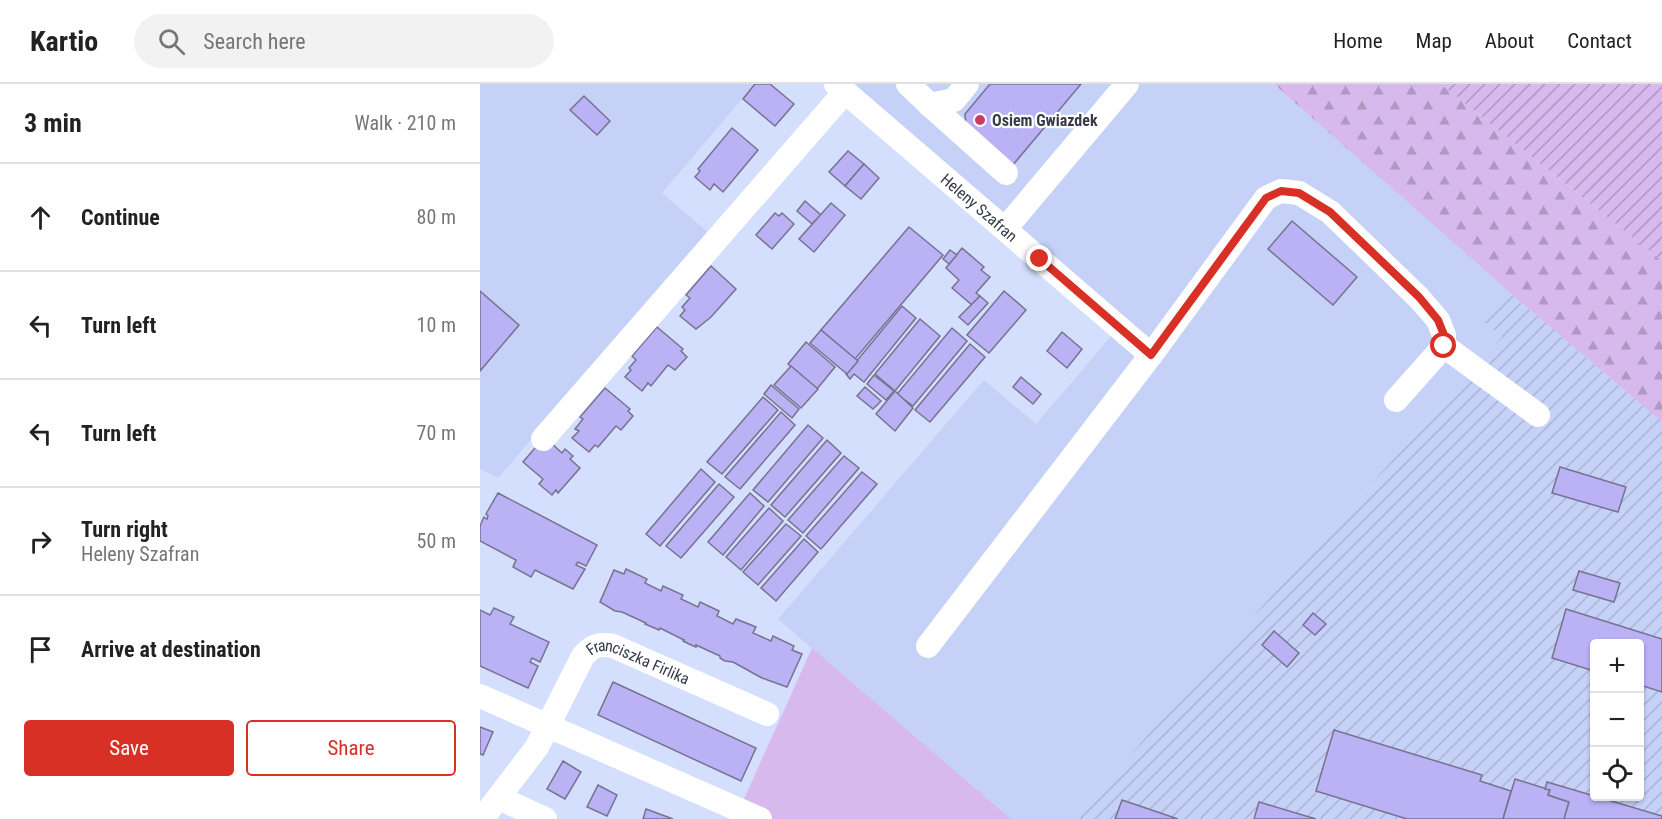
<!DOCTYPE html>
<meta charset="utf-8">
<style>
body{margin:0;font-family:"Roboto Condensed",sans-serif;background:#f2f2f2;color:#222}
.controls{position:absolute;right:18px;bottom:18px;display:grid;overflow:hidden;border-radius:6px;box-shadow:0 2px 4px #0004}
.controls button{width:54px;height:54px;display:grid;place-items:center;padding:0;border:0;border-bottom:2px solid #e0e0e0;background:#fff;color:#222;font:30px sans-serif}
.stop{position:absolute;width:18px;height:18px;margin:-14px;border:4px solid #d93025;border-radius:50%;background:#fff}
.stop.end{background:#d93025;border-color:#fff;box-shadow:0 2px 6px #0008}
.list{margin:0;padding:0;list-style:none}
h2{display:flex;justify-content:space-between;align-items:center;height:78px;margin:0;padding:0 24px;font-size:26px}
h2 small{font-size:20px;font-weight:400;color:#767676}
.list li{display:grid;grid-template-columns:39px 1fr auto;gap:18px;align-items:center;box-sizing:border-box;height:108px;padding:0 24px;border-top:2px solid #e0e0e0}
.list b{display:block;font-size:22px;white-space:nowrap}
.list p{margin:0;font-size:20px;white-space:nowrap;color:#767676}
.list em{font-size:20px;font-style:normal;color:#767676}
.actions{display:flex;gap:12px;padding:18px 24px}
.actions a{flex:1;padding:14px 0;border:2px solid #d93025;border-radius:6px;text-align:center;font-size:21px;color:#d93025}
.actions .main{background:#d93025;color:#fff}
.icon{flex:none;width:33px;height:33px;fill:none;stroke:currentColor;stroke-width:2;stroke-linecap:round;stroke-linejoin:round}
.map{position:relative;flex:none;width:1182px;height:735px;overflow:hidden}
header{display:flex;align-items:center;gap:36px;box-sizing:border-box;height:84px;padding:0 30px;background:#fff;border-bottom:2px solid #e0e0e0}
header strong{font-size:28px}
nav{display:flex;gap:33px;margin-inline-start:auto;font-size:21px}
.search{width:420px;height:54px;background:#f2f2f2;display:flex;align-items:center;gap:15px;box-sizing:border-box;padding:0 21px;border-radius:33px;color:#767676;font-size:22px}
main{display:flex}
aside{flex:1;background:#fff}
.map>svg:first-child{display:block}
.built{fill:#c5d1f7}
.industrial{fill:url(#industrial-furrows);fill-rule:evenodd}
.grass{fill:#d7b9ed}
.forest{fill:url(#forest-firs)}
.garden{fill:url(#garden-furrows)}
.building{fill:#bbb1f5;stroke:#76728f;stroke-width:1.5}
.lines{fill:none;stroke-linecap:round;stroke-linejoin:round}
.minor{stroke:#fff;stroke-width:24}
.route{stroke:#d93025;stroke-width:8}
.poi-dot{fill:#cb3c62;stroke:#fff;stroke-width:2}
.labels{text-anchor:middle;stroke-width:4.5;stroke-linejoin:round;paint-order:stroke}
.poi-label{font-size:16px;font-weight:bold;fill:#383c48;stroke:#fff;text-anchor:start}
.street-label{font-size:16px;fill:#383c48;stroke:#fff}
</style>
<header>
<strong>Kartio</strong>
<div class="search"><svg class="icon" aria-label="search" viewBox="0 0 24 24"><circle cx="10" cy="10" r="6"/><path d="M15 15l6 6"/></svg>Search here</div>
<nav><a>Home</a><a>Map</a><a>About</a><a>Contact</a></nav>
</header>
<main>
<aside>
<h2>3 min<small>Walk · 210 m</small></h2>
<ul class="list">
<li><svg class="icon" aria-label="ahead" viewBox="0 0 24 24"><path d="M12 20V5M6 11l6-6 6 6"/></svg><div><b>Continue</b></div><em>80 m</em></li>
<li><svg class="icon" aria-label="left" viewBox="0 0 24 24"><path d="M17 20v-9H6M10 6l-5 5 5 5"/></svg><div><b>Turn left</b></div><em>10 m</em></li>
<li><svg class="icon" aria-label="left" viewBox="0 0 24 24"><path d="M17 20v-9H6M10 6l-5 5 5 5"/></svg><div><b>Turn left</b></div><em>70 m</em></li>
<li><svg class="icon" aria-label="right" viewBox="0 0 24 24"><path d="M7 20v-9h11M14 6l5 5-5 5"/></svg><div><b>Turn right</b><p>Heleny Szafran</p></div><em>50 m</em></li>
<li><svg class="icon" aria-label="arrive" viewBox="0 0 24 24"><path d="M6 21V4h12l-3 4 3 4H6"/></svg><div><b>Arrive at destination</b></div></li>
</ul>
<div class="actions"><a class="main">Save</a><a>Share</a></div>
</aside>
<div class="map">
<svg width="1182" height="735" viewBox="0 0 1182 735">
<defs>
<pattern id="industrial-furrows" width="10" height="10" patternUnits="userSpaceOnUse" patternTransform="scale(1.5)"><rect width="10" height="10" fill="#c5d1f7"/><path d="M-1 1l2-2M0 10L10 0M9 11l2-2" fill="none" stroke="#aab4d5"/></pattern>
<pattern id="forest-firs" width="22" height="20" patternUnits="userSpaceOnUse" patternTransform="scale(1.5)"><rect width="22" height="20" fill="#d7b9ed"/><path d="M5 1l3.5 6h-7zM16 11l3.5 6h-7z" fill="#af98c2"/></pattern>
<pattern id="garden-furrows" width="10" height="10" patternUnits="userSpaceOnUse" patternTransform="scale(1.5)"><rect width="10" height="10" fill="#d7b9ed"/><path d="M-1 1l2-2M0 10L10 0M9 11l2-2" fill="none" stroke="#af98c2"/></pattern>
</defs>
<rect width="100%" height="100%" fill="#d4defd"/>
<g class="built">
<polygon points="0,0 275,0 182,109 229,149 18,394 0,385"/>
<polygon points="369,0 794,0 1027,206 1001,235 1022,253 593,735 531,735 298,535 504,296 556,340 644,237"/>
</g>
<path class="industrial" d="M1027,206L1182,338V735H593L1022,253L1001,235ZM1114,560H1160V712H1114Z"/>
<polygon class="grass" points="332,564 531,735 255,735"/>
<polygon class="forest" points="794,0 961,0 1182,177 1182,338 1027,206"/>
<polygon class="garden" points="961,0 1182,0 1182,177"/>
<g class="building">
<polygon points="275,0 290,0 314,20 295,42 263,15"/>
<polygon points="510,0 601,0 532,82 486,42 485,30"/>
<polygon points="104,12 130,37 117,51 90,26"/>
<polygon points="252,44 278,66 243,108 234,100 230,106 215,93 220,87 218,85"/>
<polygon points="368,67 384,80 365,102 349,88"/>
<polygon points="384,80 399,94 381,115 365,102"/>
<polygon points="325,117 341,131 332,140 317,127"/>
<polygon points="351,119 365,131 334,168 319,155"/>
<polygon points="295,129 299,132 302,129 314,140 292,165 276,151"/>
<polygon points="812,137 877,193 853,221 788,165"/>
<polygon points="429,143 463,171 375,275 341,246"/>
<polygon points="482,164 504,183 501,186 510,193 496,209 500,212 492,221 472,204 479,196 466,184"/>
<polygon points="470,166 477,171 469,180 463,175"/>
<polygon points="231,182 256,205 231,233 216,245 200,232 205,226 202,223 210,214 206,211"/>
<polygon points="0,207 39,241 0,287"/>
<polygon points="524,207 546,226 509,269 487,251"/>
<polygon points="500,212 508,219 488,241 479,233"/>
<polygon points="422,222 436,234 384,298 374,290 370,295 366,290"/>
<polygon points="440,235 460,252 415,307 395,290"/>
<polygon points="177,243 203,265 201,267 207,273 195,286 188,281 171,302 168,299 162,307 145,293 151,286 149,284 156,276 152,272"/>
<polygon points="472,244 487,257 433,322 417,310"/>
<polygon points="341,246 378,277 367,290 330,259"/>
<polygon points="582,248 602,265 587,284 567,267"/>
<polygon points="326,258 355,283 337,305 308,280"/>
<polygon points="490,260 505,273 450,338 435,326"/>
<polygon points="311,282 338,305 321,324 294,301"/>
<polygon points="394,291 414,307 406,316 387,300"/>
<polygon points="541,293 561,310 553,320 533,303"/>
<polygon points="291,301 319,325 312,334 284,310"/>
<polygon points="385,303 401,317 393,325 377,312"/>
<polygon points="125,304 150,325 148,327 153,332 141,346 136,342 118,363 115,361 109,368 92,354 99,347 95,345 103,335 100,333"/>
<polygon points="415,307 433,324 415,347 396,330"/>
<polygon points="283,313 298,326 242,390 227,378"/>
<polygon points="301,328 315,341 260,405 245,393"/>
<polygon points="328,341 343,354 288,418 273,406"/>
<polygon points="347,356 361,369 305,433 291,421"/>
<polygon points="61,357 71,359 82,369 85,365 93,372 90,375 100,384 78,409 76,406 72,411 59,400 63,395 43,378"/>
<polygon points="364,372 379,384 323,449 308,436"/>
<polygon points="1080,383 1146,403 1138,428 1072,409"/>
<polygon points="221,385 235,398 180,462 166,450"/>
<polygon points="382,388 397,400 341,465 326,452"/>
<polygon points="239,400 254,413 201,474 186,462"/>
<polygon points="18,409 117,461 106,482 98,478 96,481 105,485 93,505 55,486 51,493 33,483 36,476 0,457 0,442 4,433 7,435 8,432 6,430"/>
<polygon points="270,409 284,422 243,471 228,458"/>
<polygon points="289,424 303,437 261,486 246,473"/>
<polygon points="306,440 321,452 278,501 263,488"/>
<polygon points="324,455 338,468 296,517 281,504"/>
<polygon points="146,485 167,495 165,499 181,507 183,502 203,511 201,515 218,523 220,518 239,527 237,532 253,540 256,535 276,543 273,549 291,557 293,552 314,562 312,566 322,570 307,603 282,594 253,578 245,577 240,574 240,572 216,561 216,563 209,560 203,557 204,556 180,544 179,546 165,540 166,539 142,528 135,527 120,518 134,486 144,490"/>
<polygon points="1099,487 1140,499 1134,518 1093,506"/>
<polygon points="14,524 34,533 30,540 69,558 60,578 52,574 50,578 58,582 48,604 0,582 0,526 10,531"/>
<polygon points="1086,525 1182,555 1182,608 1160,601 1160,560 1114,560 1114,587 1072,574"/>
<polygon points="833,529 846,540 835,551 823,541"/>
<polygon points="794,547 819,569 807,583 782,561"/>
<polygon points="133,598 276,664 261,697 118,631"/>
<polygon points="0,643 13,648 3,671 0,670"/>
<polygon points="854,646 1002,691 1000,697 1031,707 1023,735 927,735 836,707"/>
<polygon points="83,677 101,688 85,715 67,705"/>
<polygon points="1035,695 1070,706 1068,711 1089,718 1084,735 1023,735"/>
<polygon points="1067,698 1182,732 1182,735 1084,735 1089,718 1068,711 1070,706 1065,705"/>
<polygon points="118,701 137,711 127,732 107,723"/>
<polygon points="642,716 698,735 635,735"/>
<polygon points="779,718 836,735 774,735"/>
<polygon points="166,725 193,735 163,735"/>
</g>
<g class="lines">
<g class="minor">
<path id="s1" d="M356,0L671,271"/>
<polyline points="428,0 450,21 474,16 487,0"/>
<polyline points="450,21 526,89"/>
<polyline points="525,145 647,0"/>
<polyline points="964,262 1058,331"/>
<polyline points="63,355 365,8"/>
<polyline points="448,562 671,271 786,114 801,107 819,109 850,128 939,214 958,236 964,251 964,262 916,316"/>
<polyline points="0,612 280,735"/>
<polyline points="21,712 30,719 65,735"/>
<path id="s2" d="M2,735L57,663L103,572C112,562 119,559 133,562L287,630"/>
</g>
</g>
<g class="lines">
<polyline class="route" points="560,175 671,271 786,114 801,107 819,109 850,128 939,213 958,236 964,251 964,262"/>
</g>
<circle class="poi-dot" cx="500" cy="36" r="6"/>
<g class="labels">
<g class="poi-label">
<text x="512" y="42">Osiem Gwiazdek</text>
</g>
<g class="street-label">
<text dy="6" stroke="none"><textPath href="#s1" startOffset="189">Heleny Szafran</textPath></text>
<text dy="6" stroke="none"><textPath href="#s2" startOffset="254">Franciszka Firlika</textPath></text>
</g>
</g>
</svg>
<div class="controls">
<button>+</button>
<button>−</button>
<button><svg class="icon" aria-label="locate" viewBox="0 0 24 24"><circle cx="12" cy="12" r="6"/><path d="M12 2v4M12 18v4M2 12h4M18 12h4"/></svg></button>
</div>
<div class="stop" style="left:964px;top:262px"></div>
<div class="stop end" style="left:560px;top:175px"></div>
</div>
</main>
